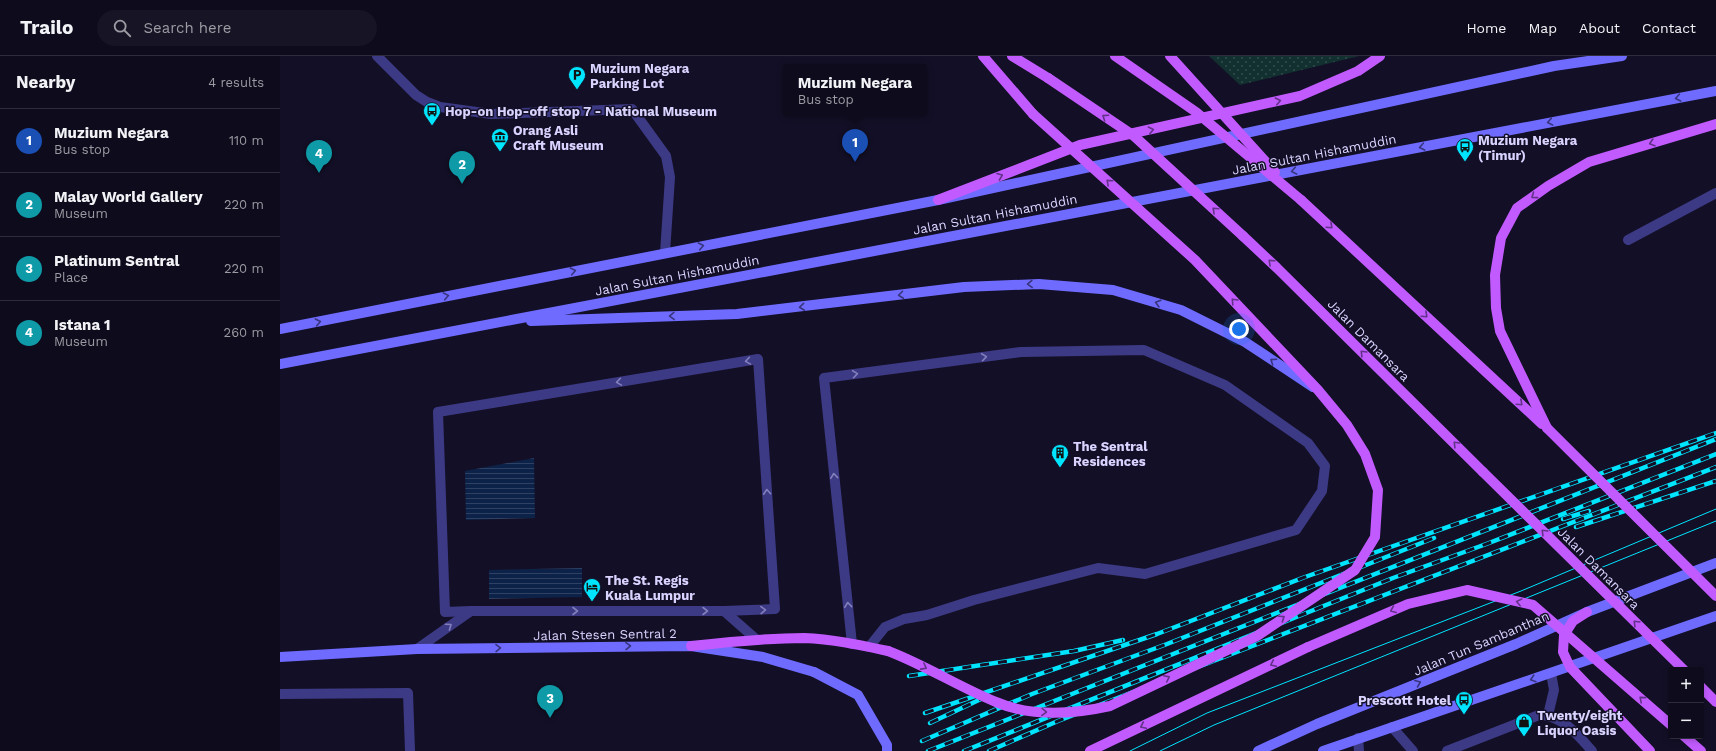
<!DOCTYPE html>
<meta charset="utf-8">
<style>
body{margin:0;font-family:"Work Sans",sans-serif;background:#171425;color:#f1f3f6}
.controls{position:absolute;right:12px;bottom:12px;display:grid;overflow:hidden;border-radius:4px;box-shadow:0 2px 6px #0003}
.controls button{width:36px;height:36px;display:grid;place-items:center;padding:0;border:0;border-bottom:1px solid #2e2b3b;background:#0e0b1c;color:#f1f3f6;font:20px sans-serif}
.you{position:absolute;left:959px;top:273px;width:14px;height:14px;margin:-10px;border:3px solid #fff;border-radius:50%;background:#1a73e8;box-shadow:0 0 0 6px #1a73e833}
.badge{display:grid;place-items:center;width:26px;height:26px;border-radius:50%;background:#00e5ff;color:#fff;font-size:13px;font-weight:700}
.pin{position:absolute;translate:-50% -33px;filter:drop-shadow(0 1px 2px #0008)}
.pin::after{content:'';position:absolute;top:21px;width:14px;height:12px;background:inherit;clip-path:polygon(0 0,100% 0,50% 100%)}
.popup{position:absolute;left:503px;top:8px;width:144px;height:52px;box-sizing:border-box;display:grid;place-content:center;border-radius:4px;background:#0e0b1c;filter:drop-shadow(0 1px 3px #0005);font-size:13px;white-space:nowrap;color:#9b9ba3}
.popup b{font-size:15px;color:#f1f3f6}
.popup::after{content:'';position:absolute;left:50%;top:100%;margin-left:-8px;border:8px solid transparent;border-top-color:#0e0b1c}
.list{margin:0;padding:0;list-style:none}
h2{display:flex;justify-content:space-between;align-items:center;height:52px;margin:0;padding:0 16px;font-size:17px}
h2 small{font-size:13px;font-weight:400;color:#9b9ba3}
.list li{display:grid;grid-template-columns:26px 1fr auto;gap:12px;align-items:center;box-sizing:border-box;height:64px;padding:0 16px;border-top:1px solid #2e2b3b}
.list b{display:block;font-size:15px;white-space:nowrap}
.list p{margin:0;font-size:13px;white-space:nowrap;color:#9b9ba3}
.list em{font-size:13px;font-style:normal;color:#9b9ba3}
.icon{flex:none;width:22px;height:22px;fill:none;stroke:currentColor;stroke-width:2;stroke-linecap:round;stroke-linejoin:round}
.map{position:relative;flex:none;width:1436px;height:695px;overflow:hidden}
header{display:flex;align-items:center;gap:24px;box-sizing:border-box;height:56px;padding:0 20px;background:#0e0b1c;border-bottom:1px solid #2e2b3b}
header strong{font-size:19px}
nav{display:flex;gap:22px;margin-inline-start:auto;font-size:14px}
.search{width:280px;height:36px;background:#171425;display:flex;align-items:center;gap:10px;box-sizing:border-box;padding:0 14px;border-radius:22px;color:#9b9ba3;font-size:15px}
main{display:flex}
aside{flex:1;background:#0e0b1c}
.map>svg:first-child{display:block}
.grass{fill:url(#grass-dots)}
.water{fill:url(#water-rules)}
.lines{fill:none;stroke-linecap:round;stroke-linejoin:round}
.lane{stroke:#3d3a85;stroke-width:10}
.secondary{stroke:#6f6bff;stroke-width:10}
.primary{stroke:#c25bff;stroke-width:10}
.tram{stroke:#00e5ff;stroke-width:1}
.rail-casing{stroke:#00e5ff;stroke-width:4.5}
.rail{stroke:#130f26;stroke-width:3;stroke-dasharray:9;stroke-linecap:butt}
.secondary-bridge{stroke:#6f6bff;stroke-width:10}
.primary-bridge{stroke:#c25bff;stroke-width:10}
.oneway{stroke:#38347d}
.oneway2{stroke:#623188}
.oneway3{stroke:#837fbc}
.labels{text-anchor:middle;stroke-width:3;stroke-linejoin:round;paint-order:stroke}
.poi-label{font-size:13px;font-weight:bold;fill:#d9d4ff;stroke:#130f26;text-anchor:start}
.street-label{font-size:13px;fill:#d9d4ff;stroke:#130f26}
</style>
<header>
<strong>Trailo</strong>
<div class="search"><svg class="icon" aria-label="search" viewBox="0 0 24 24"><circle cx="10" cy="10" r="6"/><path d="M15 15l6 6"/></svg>Search here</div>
<nav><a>Home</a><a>Map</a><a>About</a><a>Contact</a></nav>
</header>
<main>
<aside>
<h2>Nearby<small>4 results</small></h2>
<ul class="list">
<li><span class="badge" style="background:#1a4fb4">1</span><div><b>Muzium Negara</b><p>Bus stop</p></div><em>110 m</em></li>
<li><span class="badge" style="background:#0f9aa8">2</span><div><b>Malay World Gallery</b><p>Museum</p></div><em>220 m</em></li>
<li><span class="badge" style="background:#0f9aa8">3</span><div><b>Platinum Sentral</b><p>Place</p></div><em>220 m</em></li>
<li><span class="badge" style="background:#0f9aa8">4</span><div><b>Istana 1</b><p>Museum</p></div><em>260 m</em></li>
</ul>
</aside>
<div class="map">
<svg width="1436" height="695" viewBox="0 0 1436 695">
<defs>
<pattern id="grass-dots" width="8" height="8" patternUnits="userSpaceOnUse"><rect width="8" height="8" fill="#12302f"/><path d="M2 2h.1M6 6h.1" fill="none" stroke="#344d4e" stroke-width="1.8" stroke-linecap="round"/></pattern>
<pattern id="water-rules" width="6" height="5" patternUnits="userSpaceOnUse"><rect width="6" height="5" fill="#0c2248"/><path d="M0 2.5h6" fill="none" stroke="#2f4163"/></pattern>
</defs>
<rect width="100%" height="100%" fill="#130f26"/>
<polygon class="grass" points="929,0 1079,0 960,29"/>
<g class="water">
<polygon points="254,402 255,462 186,464 185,415"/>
<polygon points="302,512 302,541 209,543 209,514"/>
</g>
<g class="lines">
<g class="lane">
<polyline points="97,0 136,39 147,46 160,51 211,58 352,53 386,100 390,121 385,197"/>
<polyline points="1348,184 1436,137"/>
<polyline points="191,555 165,556 158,356 478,303 495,553 444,555"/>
<polyline points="572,588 544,322 741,296 864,294 945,329 1028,387 1045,410 1042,435 1016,474 865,518 818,512 694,544 647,559 624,563 605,571 589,591"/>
<polyline points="137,593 191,555 444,555 477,584"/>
<polyline points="0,638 128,637 130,695"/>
<polyline points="1268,659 1274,634 1271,617"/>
<polyline points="1112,671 1133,695"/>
<polyline points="1078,682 1079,695"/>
<path d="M1167,695L1259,659C1282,659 1298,679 1312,695"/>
</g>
<g class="secondary">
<polyline points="251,265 457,258 684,231 759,228 833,234 901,254 965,286 1033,331"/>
<polyline points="0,273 658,144 1274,10 1342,0"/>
<polyline points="0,308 1436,35"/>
<polyline points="0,601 137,593 411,590 483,601 534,616"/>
<polyline points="978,695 1037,668 1236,588 1307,556 1436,507"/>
<polyline points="1043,695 1436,560"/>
</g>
<g class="primary">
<polyline points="703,0 753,58"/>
<polyline points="732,0 768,22"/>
<polyline points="658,144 800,89 1020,40 1078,15 1100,0"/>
<polyline points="1021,144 1262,368"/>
<polyline points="963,180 997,212 1203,416"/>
<polyline points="1267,372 1220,275 1216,252 1215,219 1221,182 1237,152 1268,130 1309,106 1436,68"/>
<polyline points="1307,556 1293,565 1284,579 1283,596 1290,611 1370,695"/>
<path d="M411,590C448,586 486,582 524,582C552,583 580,589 608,595"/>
<polyline points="1421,631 1436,646"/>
<polyline points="1404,680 1421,695"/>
<polyline points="810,695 1028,591"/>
</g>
<g class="tram">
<polyline points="850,695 927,657 1241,535 1436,453"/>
<polyline points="880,695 934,669 1436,465"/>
</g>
<defs>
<g id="rail">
<polyline points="1283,463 1309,455"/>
<polyline points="1296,471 1436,425"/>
<polyline points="629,620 794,595 843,584"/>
<polyline points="645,657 877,578 1025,521 1436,377"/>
<polyline points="650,667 701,643"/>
<polyline points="642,685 752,638 887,588 1154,482"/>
<polyline points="648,695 1436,383"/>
<polyline points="684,695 1113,522 1209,487 1436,398"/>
<polyline points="709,695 778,665 1436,411"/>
</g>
</defs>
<use href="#rail" class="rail-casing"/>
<use href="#rail" class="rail"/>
<polyline class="secondary-bridge" points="534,616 578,639 607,689 607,695"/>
<g class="primary-bridge">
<polyline points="835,0 916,56 1021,144"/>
<polyline points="890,0 995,116"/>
<polyline points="768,22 854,80 963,180"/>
<polyline points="1267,372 1436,540"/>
<polyline points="1203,416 1404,614"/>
<polyline points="1028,591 1128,548 1187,534 1253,549 1391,669"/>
<path d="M608,595C645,609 679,631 716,646C751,661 794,658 830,650L977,580L1075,514L1095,481L1098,434L1085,398L1067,369L1038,334L915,204L753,58"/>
</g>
</g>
<defs><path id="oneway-chevron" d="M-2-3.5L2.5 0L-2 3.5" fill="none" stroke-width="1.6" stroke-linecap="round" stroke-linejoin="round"/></defs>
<g class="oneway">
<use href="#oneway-chevron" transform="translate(1398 42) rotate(169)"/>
<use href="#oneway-chevron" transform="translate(1270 66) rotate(169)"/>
<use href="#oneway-chevron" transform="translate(1142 91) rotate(169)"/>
<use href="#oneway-chevron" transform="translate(1014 115) rotate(169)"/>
<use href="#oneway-chevron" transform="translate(421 190) rotate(-11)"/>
<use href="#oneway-chevron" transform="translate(293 215) rotate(-11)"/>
<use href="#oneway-chevron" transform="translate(750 228) rotate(178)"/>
<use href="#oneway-chevron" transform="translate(621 239) rotate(173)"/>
<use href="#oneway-chevron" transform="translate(166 240) rotate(-11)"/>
<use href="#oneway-chevron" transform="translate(878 247) rotate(-164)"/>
<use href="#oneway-chevron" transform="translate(522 251) rotate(174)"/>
<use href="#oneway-chevron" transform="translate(392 260) rotate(178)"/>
<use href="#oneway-chevron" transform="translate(38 266) rotate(-11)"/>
<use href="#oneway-chevron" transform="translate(993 305) rotate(-146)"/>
<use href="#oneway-chevron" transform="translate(348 590) rotate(-1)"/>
<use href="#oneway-chevron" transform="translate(218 592) rotate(-1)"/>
<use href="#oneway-chevron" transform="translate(1253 623) rotate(162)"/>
<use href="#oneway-chevron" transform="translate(1138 627) rotate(-22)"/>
</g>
<g class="oneway2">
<use href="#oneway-chevron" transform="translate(998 45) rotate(-13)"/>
<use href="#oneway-chevron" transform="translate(825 61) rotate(-146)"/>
<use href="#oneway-chevron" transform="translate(871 74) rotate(-13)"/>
<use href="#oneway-chevron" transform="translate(1372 87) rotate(163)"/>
<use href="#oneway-chevron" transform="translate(720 120) rotate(-21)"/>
<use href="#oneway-chevron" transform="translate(829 126) rotate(-138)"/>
<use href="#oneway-chevron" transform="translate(1254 140) rotate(144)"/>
<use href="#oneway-chevron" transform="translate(935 154) rotate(-137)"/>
<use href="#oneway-chevron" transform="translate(1050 170) rotate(43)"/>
<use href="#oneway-chevron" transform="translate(991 206) rotate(-137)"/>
<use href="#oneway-chevron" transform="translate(954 245) rotate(-133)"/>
<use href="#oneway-chevron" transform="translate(1145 259) rotate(43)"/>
<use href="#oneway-chevron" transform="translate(1083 297) rotate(-135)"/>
<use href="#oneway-chevron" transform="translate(1240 347) rotate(43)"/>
<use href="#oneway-chevron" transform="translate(1176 388) rotate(-135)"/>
<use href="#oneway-chevron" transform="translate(1264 476) rotate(-135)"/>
<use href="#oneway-chevron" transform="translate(1239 546) rotate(-167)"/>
<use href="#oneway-chevron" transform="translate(1113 554) rotate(157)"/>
<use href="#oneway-chevron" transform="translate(1002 562) rotate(-34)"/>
<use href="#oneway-chevron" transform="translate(1356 567) rotate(-135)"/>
<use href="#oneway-chevron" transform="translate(993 608) rotate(155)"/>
<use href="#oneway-chevron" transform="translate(644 611) rotate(28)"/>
<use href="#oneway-chevron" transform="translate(887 622) rotate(-26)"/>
<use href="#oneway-chevron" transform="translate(1362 643) rotate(-139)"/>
<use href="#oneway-chevron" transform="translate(764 656) rotate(2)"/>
<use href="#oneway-chevron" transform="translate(863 670) rotate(155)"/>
</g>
<g class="oneway3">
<use href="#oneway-chevron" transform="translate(704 301) rotate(-8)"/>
<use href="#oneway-chevron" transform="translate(468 305) rotate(171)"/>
<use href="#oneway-chevron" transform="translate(575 318) rotate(-8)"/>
<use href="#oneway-chevron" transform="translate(339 326) rotate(171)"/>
<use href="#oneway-chevron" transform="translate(554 420) rotate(-96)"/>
<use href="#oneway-chevron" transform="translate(487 436) rotate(-94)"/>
<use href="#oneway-chevron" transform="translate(568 549) rotate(-96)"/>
<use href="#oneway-chevron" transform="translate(483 554) rotate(-2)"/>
<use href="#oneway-chevron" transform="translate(295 555)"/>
<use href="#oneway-chevron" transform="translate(425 555)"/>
<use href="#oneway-chevron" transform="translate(169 570) rotate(-35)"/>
</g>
<defs>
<symbol id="parking-pin" viewBox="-11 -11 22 30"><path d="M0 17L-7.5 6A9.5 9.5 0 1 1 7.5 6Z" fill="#00e5ff" stroke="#130f26"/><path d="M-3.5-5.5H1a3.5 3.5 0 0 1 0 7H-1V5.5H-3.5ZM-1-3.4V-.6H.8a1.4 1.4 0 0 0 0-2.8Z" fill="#111"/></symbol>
<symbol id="bus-pin" viewBox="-11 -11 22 30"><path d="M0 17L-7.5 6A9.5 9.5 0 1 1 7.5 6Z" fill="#00e5ff" stroke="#130f26"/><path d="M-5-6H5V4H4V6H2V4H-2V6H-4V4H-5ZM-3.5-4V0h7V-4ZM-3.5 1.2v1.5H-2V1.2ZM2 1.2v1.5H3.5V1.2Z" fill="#111"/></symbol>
<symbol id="museum-pin" viewBox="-11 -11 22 30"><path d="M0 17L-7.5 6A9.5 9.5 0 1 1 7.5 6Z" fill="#00e5ff" stroke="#130f26"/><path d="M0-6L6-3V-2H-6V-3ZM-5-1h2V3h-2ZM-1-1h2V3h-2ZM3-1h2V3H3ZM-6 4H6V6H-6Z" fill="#111"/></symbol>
<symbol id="building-pin" viewBox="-11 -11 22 30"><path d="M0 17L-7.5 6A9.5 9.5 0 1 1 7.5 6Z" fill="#00e5ff" stroke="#130f26"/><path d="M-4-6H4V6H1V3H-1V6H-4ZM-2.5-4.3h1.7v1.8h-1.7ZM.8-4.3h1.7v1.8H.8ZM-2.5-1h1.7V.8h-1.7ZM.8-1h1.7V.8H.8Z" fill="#111"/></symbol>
<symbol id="hotel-pin" viewBox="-11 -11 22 30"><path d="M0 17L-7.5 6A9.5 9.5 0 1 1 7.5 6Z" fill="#00e5ff" stroke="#130f26"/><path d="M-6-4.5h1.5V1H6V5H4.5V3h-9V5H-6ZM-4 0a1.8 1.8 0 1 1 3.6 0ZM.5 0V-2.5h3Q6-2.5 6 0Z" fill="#111"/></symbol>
<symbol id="shop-pin" viewBox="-11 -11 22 30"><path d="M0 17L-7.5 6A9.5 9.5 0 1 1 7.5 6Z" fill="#00e5ff" stroke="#130f26"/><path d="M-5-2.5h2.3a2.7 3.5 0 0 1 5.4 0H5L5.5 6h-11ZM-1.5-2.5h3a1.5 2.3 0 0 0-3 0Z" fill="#111"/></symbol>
</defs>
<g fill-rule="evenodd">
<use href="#parking-pin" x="287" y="9" width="20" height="27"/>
<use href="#bus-pin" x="142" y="45" width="20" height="27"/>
<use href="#museum-pin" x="210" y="71" width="20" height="27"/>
<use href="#bus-pin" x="1175" y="81" width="20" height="27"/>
<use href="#building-pin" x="770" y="387" width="20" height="27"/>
<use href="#hotel-pin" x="302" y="521" width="20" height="27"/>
<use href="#bus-pin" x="1174" y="634" width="20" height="27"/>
<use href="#shop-pin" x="1234" y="656" width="20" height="27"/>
</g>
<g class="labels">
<g class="poi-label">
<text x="310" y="17">Muzium Negara<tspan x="310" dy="15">Parking Lot</tspan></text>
<text x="165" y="60">Hop-on Hop-off stop 7 - National Museum</text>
<text x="233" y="79">Orang Asli<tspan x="233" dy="15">Craft Museum</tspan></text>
<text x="1198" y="89">Muzium Negara<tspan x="1198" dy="15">(Timur)</tspan></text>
<text x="793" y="395">The Sentral<tspan x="793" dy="15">Residences</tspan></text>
<text x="325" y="529">The St. Regis<tspan x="325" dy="15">Kuala Lumpur</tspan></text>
<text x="1171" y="649" text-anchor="end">Prescott Hotel</text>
<text x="1257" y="664">Twenty/eight<tspan x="1257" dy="15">Liquor Oasis</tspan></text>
</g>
<g class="street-label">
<text transform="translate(1034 98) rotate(-11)" y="5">Jalan Sultan Hishamuddin</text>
<text transform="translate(715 158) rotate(-11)" y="5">Jalan Sultan Hishamuddin</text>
<text transform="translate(397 219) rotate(-11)" y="5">Jalan Sultan Hishamuddin</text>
<text transform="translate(1089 284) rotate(45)" y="5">Jalan Damansara</text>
<text transform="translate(1319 512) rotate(45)" y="5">Jalan Damansara</text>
<text transform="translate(325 578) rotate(-1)" y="5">Jalan Stesen Sentral 2</text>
<text transform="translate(1201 587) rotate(-23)" y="5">Jalan Tun Sambanthan</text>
</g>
</g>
</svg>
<div class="controls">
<button>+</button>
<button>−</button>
</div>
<div class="you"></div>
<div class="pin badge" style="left:575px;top:106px;background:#1a4fb4">1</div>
<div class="popup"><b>Muzium Negara</b>Bus stop</div>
<div class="pin badge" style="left:182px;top:128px;background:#0f9aa8">2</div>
<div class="pin badge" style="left:270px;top:662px;background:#0f9aa8">3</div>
<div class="pin badge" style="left:39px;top:117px;background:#0f9aa8">4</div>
</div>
</main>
